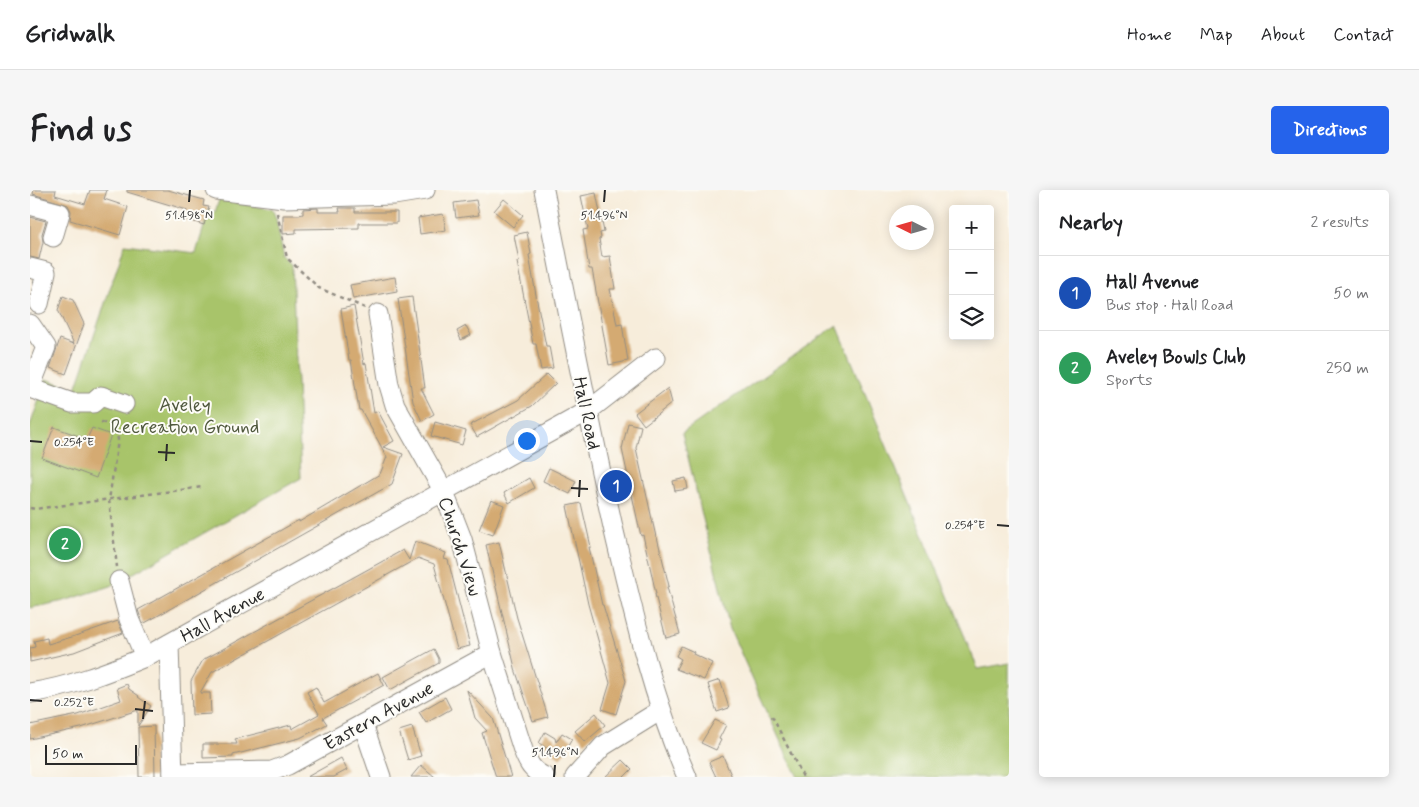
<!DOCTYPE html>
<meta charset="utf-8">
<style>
body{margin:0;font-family:Mynerve,sans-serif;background:#f6f6f6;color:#202124}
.controls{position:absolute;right:15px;top:15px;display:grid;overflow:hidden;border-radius:5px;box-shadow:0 2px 12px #0003}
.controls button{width:45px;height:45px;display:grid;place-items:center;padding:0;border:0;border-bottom:1px solid #e0e0e0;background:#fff;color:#202124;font:25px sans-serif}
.compass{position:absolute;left:859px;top:15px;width:45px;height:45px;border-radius:50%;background:#fff;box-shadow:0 2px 12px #0003;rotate:275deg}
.scale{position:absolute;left:15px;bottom:12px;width:92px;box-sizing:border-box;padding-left:5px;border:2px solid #2b2b2b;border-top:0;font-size:14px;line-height:18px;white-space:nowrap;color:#2b2b2b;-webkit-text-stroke:4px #fdfcf7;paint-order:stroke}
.you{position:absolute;left:496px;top:250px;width:18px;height:18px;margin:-12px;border:4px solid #fff;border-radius:50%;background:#1a73e8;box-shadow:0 0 0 8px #1a73e833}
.badge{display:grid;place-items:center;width:32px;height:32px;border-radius:50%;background:#2563eb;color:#fff;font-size:16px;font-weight:700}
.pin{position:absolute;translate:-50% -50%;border:2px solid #fff;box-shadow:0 1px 5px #0006}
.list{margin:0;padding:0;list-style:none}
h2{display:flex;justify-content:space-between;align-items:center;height:65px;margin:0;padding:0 20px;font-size:21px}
h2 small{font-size:16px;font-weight:400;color:#757577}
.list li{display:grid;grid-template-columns:32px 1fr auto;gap:15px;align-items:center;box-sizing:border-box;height:75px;padding:0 20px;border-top:1px solid #e0e0e0}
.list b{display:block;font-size:19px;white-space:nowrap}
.list p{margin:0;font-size:16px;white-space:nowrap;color:#757577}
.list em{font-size:16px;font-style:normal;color:#757577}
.icon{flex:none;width:28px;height:28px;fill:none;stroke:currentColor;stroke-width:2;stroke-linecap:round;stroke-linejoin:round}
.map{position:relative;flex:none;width:979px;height:587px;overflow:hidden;border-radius:5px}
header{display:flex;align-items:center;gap:30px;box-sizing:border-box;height:70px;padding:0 25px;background:#fff;border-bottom:1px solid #e0e0e0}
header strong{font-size:24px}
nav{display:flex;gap:28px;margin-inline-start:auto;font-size:18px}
.intro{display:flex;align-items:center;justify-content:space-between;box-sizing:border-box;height:120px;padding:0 30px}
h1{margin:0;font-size:35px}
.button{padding:12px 22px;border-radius:5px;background:#2563eb;color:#fff;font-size:18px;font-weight:700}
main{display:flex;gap:30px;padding:0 30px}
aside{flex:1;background:#fff;border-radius:5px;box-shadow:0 2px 12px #0003}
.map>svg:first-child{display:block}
.green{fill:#a8c46b;stroke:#6a784b}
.building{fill:#d4aa72}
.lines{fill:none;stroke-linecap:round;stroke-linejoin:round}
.minor-casing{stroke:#918c83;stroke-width:21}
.path{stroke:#918c83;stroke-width:2.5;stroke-dasharray:4 4;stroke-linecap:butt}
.minor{stroke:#fff;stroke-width:19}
.ticks{fill:none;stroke:#2b2b2b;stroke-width:2}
.labels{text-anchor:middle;stroke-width:4;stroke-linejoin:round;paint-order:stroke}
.park-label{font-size:19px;fill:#50593e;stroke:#fdfcf7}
.street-label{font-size:19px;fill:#2b2b2b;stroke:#fdfcf7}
.ticks-label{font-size:12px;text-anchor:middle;fill:#2b2b2b;stroke:#fdfcf7;stroke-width:4;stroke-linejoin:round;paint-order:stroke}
</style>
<header>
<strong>Gridwalk</strong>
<nav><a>Home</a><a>Map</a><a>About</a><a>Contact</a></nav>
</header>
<div class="intro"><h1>Find us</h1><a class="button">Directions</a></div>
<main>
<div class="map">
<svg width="979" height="587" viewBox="0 0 979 587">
<rect width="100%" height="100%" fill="#fdfcf7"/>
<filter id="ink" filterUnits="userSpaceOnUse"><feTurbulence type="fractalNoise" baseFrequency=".02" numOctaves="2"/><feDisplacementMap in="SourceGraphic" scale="10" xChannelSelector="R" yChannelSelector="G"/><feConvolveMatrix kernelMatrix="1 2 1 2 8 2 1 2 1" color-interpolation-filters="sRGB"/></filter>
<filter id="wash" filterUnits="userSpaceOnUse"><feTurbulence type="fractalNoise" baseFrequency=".0096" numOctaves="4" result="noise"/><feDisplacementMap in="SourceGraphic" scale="20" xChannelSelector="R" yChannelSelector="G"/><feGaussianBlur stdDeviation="1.12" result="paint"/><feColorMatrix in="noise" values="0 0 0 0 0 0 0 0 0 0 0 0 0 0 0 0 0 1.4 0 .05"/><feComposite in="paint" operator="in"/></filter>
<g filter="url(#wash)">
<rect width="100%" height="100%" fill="#f7eddb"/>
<g class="green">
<polygon points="189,10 242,19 246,28 254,68 262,75 271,288 81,396 34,411 0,418 0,236 16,189 46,199 95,54 166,63 179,20 185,22"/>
<polygon points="807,135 948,479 979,473 979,587 768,587 757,566 700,439 652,243"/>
</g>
<g id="blocks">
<g class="building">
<polygon points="4,0 26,0 25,5 55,14 60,0 77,0 74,9 98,17 90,45 40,30 41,21 38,15 3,4"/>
<polygon points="97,0 138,0 174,10 173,16 179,17 174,35 154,29 157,20 97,2"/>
<polygon points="566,3 574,42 570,43 571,48 569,49 572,67 580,66 585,99 580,99 587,135 592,134 598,171 579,175 562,79 559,79 553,40 558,39 551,6"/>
<polygon points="474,9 493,25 483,37 464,21"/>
<polygon points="446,10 449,25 426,28 424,13"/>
<polygon points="288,18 288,22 310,22 309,18 325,18 325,22 367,22 367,33 329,33 329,38 266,39 266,43 253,44 253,25 269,25 273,24 273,19"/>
<polygon points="413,24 416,40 390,44 388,28"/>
<polygon points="0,27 16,31 12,44 13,52 9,69 0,67"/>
<polygon points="497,42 501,64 499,65 507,111 516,156 519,156 523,178 511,180 506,154 503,154 487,72 489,71 484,45"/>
<polygon points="365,87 367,101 323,109 320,95"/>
<polygon points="33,106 43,110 54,134 36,184 20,178 30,149 44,154 28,120"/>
<polygon points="382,107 395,198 391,198 404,224 392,231 383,212 368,109"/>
<polygon points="324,116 334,174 336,173 344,223 348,221 364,251 353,257 373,264 362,294 113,434 108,420 269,330 269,332 350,284 357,267 331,220 329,220 321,170 319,170 313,132 311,119"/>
<polygon points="436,136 441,145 431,150 427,141"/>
<polygon points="517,184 526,193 502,216 447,247 440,235 488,210"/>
<polygon points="638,198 642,213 614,235 605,223"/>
<polygon points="405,232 436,241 432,255 401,246"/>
<polygon points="598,233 611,236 606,258 626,347 627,347 639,396 637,397 650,444 636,448 625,404 626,404 613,345 611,346 592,259"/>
<polygon points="24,237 57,249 62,238 81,245 66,288 12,268"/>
<polygon points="519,278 546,291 540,304 513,291"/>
<polygon points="499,288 504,298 479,313 474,303"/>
<polygon points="656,288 658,299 645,301 643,291"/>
<polygon points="461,310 474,315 463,345 449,340"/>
<polygon points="551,313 561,357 559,357 572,415 573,415 596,491 586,524 572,519 580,493 558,414 537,316"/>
<polygon points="385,351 416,363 414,369 418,370 440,456 427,459 404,374 388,368 182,482 170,503 180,503 181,524 162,525 161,491 173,470 373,360 379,370"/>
<polygon points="469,352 487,428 518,527 503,531 486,482 456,355"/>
<polygon points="88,431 93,443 44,462 0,472 0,458 5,457 4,451 17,448 18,454 45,446"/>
<polygon points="651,456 664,462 663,464 682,473 674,490 646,479 651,469 646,466"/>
<polygon points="404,459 409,469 409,473 360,500 353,487"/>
<polygon points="348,483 354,495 293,528 297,534 270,548 203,565 203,567 173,568 173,554 207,554 205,549 261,535 262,539 289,524 277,502 286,497 294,513"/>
<polygon points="690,490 699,518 687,522 678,494"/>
<polygon points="97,494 99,499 109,506 108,507 121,516 108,536 108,520 51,538 0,549 0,535 48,525 91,510 87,498"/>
<polygon points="437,500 463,528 481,587 466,587 452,543 457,541 445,528"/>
<polygon points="415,507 421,519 396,533 389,522"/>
<polygon points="566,523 575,535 555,552 545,541"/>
<polygon points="685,530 696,535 689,549 691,550 686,560 671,553"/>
<polygon points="124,536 125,587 109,587 108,537"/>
<polygon points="382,537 391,566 378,570 369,541"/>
<polygon points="515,542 525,548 526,552 532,543 542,549 531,568 509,553"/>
<polygon points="693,566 698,578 702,587 686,587 679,572"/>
<polygon points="311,568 317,580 304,587 277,587"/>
<polygon points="593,570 602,579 594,587 575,587"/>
<polygon points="391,575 405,587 381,587"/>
</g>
</g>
</g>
<g filter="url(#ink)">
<use href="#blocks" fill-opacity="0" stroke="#918c83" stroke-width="1"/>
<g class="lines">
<defs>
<g id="minor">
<polyline points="186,0 254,8 364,5 395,0"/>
<path d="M514,0C536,113 558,225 583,337C603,422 622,507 657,587"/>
<polyline points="0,15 30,23 23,47"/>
<polyline points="0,78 16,82 9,114"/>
<path d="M348,124L359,195L365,215L413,300L432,349L462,463L493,560C498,573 502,581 515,587"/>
<polyline points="0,134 16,157 0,198"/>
<polyline points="0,198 42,213 63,213 71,206 94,214"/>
<polyline points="89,391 99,429 115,467"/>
<polyline points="139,454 143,587"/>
<path d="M0,503C40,497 78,482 115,467L558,221L626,168"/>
<polyline points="333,534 351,587"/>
<polyline points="143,583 242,581 258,575 462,463"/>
<polyline points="545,587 573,556 631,520"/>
</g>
</defs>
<use href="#minor" class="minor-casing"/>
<g class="path">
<polyline points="247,23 257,68 289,98 335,118"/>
<path d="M71,232C82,235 87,238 88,250L79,310L87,377"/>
<polyline points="0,318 5,319 173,297"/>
<polyline points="742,526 773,587"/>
</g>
<use href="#minor" class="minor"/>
</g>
</g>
<path class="ticks" d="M159,12L160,0M574,12L575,0M0,251L12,252M128,262L145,263M136,271L137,254M541,298L558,299M549,307L550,290M967,335L979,336M0,510L12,511M105,519L123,521M113,529L115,511M524,587L525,575"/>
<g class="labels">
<g class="park-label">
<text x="155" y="221">Aveley<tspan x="155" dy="22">Recreation Ground</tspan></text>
</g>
<g class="street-label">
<text transform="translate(558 223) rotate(78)" y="7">Hall Road</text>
<text transform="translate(431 356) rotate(72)" y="7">Church View</text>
<text transform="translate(192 424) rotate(-29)" y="7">Hall Avenue</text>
<text transform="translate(348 525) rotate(-29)" y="7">Eastern Avenue</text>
</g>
</g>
<g class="ticks-label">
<text x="159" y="29">51.498°N</text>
<text x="574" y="29">51.496°N</text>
<text x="44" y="256">0.254°E</text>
<text x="935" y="339">0.254°E</text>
<text x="44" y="516">0.252°E</text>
<text x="525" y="566">51.496°N</text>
</g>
</svg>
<div class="controls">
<button>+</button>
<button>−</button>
<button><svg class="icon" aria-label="layers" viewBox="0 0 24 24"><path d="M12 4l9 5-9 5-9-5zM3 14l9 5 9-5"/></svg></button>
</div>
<svg class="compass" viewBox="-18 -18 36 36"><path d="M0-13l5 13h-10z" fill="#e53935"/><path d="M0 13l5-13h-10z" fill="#757577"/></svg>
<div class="scale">50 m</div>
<div class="you"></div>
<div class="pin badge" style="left:586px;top:296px;background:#1a4fb4">1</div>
<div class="pin badge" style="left:35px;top:354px;background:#2e9e5b">2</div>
</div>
<aside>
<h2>Nearby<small>2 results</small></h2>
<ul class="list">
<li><span class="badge" style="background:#1a4fb4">1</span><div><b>Hall Avenue</b><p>Bus stop · Hall Road</p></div><em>50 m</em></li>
<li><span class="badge" style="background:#2e9e5b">2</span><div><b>Aveley Bowls Club</b><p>Sports</p></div><em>250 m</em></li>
</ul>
</aside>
</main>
